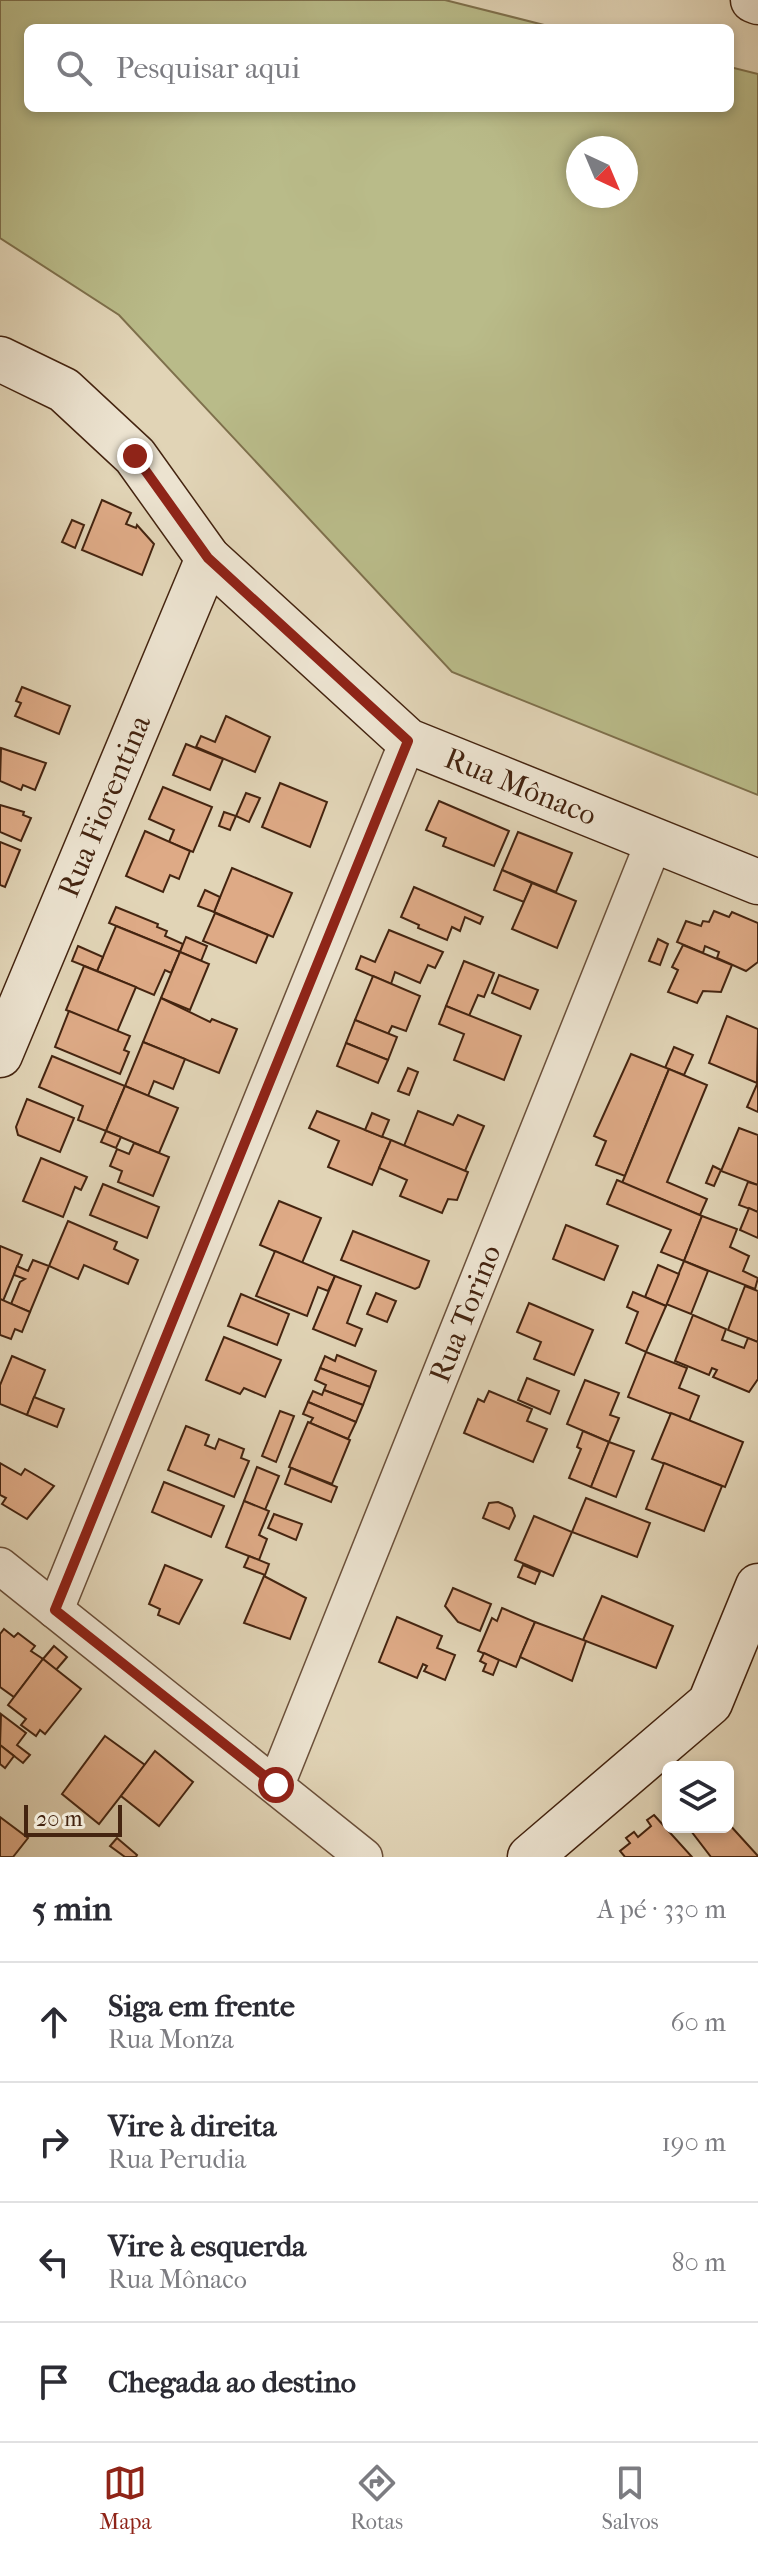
<!DOCTYPE html>
<html lang="pt">
<meta charset="utf-8">
<style>
body{margin:0;font-family:"IM FELL French Canon",serif;background:#f2f2f3;color:#2b2b33}
.controls{position:absolute;right:24px;bottom:24px;display:grid;overflow:hidden;border-radius:12px;box-shadow:0 4px 12px #0003}
.controls button{width:72px;height:72px;display:grid;place-items:center;padding:0;border:0;border-bottom:2px solid #e1e1e2;background:#fff;color:#2b2b33;font:40px sans-serif}
.compass{position:absolute;left:566px;top:136px;width:72px;height:72px;border-radius:50%;background:#fff;box-shadow:0 4px 12px #0003;rotate:136deg}
.scale{position:absolute;left:24px;bottom:20px;width:98px;box-sizing:border-box;padding-left:8px;border:4px solid #442410;border-top:0;font-size:22px;line-height:28px;white-space:nowrap;color:#442410;-webkit-text-stroke:6px #ece3d0;paint-order:stroke}
.stop{position:absolute;width:24px;height:24px;margin:-18px;border:6px solid #8f2418;border-radius:50%;background:#fff}
.stop.end{background:#8f2418;border-color:#fff;box-shadow:0 2px 8px #0008}
.list{margin:0;padding:0;list-style:none}
h2{display:flex;justify-content:space-between;align-items:center;height:104px;margin:0;padding:0 32px;font-size:34px}
h2 small{font-size:26px;font-weight:400;color:#7c7c81}
.list li{display:grid;grid-template-columns:52px 1fr auto;gap:24px;align-items:center;box-sizing:border-box;height:120px;padding:0 32px;border-top:2px solid #e1e1e2}
.list b{display:block;font-size:30px;white-space:nowrap}
.list p{margin:0;font-size:26px;white-space:nowrap;color:#7c7c81}
.list em{font-size:26px;font-style:normal;color:#7c7c81}
.icon{flex:none;width:44px;height:44px;fill:none;stroke:currentColor;stroke-width:2;stroke-linecap:round;stroke-linejoin:round}
.map{position:relative;flex:none;width:758px;height:1857px;overflow:hidden}
.search{position:absolute;background:#fff;box-shadow:0 4px 12px #0003;left:24px;right:24px;top:24px;height:88px;display:flex;align-items:center;gap:20px;box-sizing:border-box;padding:0 28px;border-radius:12px;color:#7c7c81;font-size:30px}
.sheet{height:584px;background:#fff}
nav{display:flex;justify-content:space-around;align-items:center;box-sizing:border-box;height:112px;border-top:2px solid #e1e1e2;background:#fff;font-size:22px;color:#7c7c81}
nav a{display:grid;justify-items:center;gap:4px}
nav .on{color:#8f2418}
.map>svg:first-child{display:block}
.green{fill:#b9bb89;stroke:#7e704c;stroke-width:2;fill-rule:evenodd}
.building{fill:#deaa86;stroke:#442410;stroke-width:2}
.lines{fill:none;stroke-linecap:round;stroke-linejoin:round}
.street-casing{stroke:#6b503a;stroke-width:39}
.secondary-casing{stroke:#442410;stroke-width:47}
.street{stroke:#ece3d0;stroke-width:36}
.secondary{stroke:#ece3d0;stroke-width:44}
.route{stroke:#8f2418;stroke-width:10}
.labels{text-anchor:middle;stroke-width:8;stroke-linejoin:round;paint-order:stroke}
.street-label{font-size:30px;fill:#442410;stroke:#ece3d0}
</style>
<div class="map">
<svg width="758" height="1857" viewBox="0 0 758 1857">
<rect width="100%" height="100%" fill="#e1d4b6"/>
<filter id="stains"><feTurbulence type="fractalNoise" baseFrequency=".0025" numOctaves="4"/><feColorMatrix values="0 0 0 0 .2 0 0 0 0 .09 0 0 0 0 .02 0 0 0 .5 -.17"/></filter>
<radialGradient id="worn" r=".72"><stop offset=".6" stop-color="#630" stop-opacity="0"/><stop offset="1" stop-color="#630" stop-opacity=".3"/></radialGradient>
<path class="green" d="M0,0H445L556,28H28V108H730V67L758,74V795L452,672L119,315L0,238ZM578,148H626V196H578Z"/>
<g class="building">
<polygon points="102,500 131,513 126,524 136,528 137,525 154,544 142,575 82,550"/>
<polygon points="72,520 84,525 75,548 62,542"/>
<polygon points="22,687 70,706 59,734 15,716 21,703 16,701"/>
<polygon points="226,716 270,737 255,772 196,747 201,736 215,742"/>
<polygon points="186,744 223,759 210,790 173,775"/>
<polygon points="1,748 46,763 35,790 23,785 21,790 0,781"/>
<polygon points="280,783 327,802 310,847 262,827"/>
<polygon points="163,787 212,807 193,852 169,842 174,830 149,819"/>
<polygon points="246,793 260,798 249,822 236,816"/>
<polygon points="439,801 509,831 494,866 443,846 446,838 426,830"/>
<polygon points="0,805 24,812 23,815 31,818 21,841 0,832"/>
<polygon points="224,812 236,816 230,830 219,826"/>
<polygon points="145,831 190,851 179,879 170,875 163,892 126,876"/>
<polygon points="518,832 572,853 556,892 502,870"/>
<polygon points="0,842 20,850 5,887 0,885"/>
<polygon points="232,868 292,893 273,937 214,912"/>
<polygon points="502,870 532,883 524,902 494,890"/>
<polygon points="532,883 576,901 557,948 512,929"/>
<polygon points="414,887 483,917 480,924 465,917 460,931 452,927 447,940 418,928 419,925 401,917"/>
<polygon points="205,890 220,897 214,912 198,906"/>
<polygon points="116,907 158,924 157,927 167,931 165,936 183,944 180,952 109,923"/>
<polygon points="714,911 729,917 732,912 758,923 758,962 746,971 717,958 719,952 705,946 703,953 677,942 686,921 701,926 703,921 709,922"/>
<polygon points="215,913 268,935 256,963 203,941"/>
<polygon points="116,926 180,952 171,973 165,970 154,995 97,971"/>
<polygon points="389,930 443,952 435,968 428,965 420,983 395,972 391,984 356,969 361,956 375,962"/>
<polygon points="186,937 207,946 201,961 180,952"/>
<polygon points="658,939 668,944 660,965 649,961"/>
<polygon points="683,945 732,965 721,992 703,991 697,1003 668,992 678,970 672,967"/>
<polygon points="78,946 103,957 97,971 72,961"/>
<polygon points="180,952 209,964 190,1010 161,998"/>
<polygon points="464,961 494,973 484,997 478,995 469,1016 446,1006"/>
<polygon points="84,966 136,987 117,1032 66,1010"/>
<polygon points="499,975 538,990 530,1009 492,993"/>
<polygon points="373,976 420,996 406,1031 392,1026 388,1034 355,1020"/>
<polygon points="161,998 210,1022 212,1019 237,1029 219,1073 143,1042"/>
<polygon points="446,1006 521,1036 504,1080 454,1060 464,1034 439,1024"/>
<polygon points="69,1011 130,1036 124,1050 129,1052 120,1074 55,1047"/>
<polygon points="727,1016 758,1029 757,1083 709,1063"/>
<polygon points="355,1020 397,1037 388,1060 346,1043"/>
<polygon points="143,1042 185,1059 173,1089 154,1081 148,1096 125,1086"/>
<polygon points="346,1043 388,1060 378,1083 337,1066"/>
<polygon points="674,1047 693,1055 684,1075 665,1068"/>
<polygon points="631,1054 669,1069 625,1176 596,1165 606,1141 594,1136"/>
<polygon points="52,1056 125,1086 106,1131 78,1120 83,1106 39,1087"/>
<polygon points="408,1068 418,1072 409,1095 398,1091"/>
<polygon points="669,1069 707,1085 667,1182 707,1199 700,1215 622,1183"/>
<polygon points="758,1082 758,1112 747,1107"/>
<polygon points="125,1086 178,1108 159,1153 106,1131"/>
<polygon points="27,1099 74,1118 60,1152 18,1135 16,1127"/>
<polygon points="317,1111 391,1140 372,1185 328,1167 339,1141 309,1128"/>
<polygon points="418,1111 453,1125 458,1115 484,1126 465,1171 404,1146"/>
<polygon points="372,1113 389,1120 382,1137 365,1130"/>
<polygon points="739,1128 758,1135 758,1185 721,1171"/>
<polygon points="106,1131 121,1137 116,1148 101,1142"/>
<polygon points="391,1140 468,1172 457,1200 448,1199 442,1213 400,1196 407,1180 379,1168"/>
<polygon points="134,1143 169,1157 153,1196 118,1182 122,1171 110,1166 117,1149 129,1154"/>
<polygon points="41,1158 87,1177 81,1190 75,1187 63,1217 23,1201"/>
<polygon points="713,1166 721,1170 714,1186 706,1183"/>
<polygon points="617,1180 702,1216 684,1261 661,1252 671,1230 607,1204"/>
<polygon points="748,1182 758,1185 758,1212 739,1205"/>
<polygon points="103,1184 159,1207 147,1238 90,1215"/>
<polygon points="279,1201 321,1218 302,1263 260,1245"/>
<polygon points="749,1208 758,1212 758,1238 740,1230"/>
<polygon points="702,1216 737,1229 730,1247 749,1256 743,1271 758,1278 755,1289 684,1261"/>
<polygon points="68,1221 117,1242 114,1249 138,1260 128,1284 84,1265 78,1279 49,1266"/>
<polygon points="566,1225 618,1246 604,1280 553,1259"/>
<polygon points="353,1231 429,1261 419,1287 415,1289 341,1260"/>
<polygon points="0,1246 22,1255 3,1301 0,1299"/>
<polygon points="275,1251 335,1276 328,1291 318,1287 307,1316 256,1296"/>
<polygon points="33,1260 49,1266 30,1312 11,1304 20,1282 25,1279 14,1275 17,1266 28,1271"/>
<polygon points="684,1261 708,1271 691,1314 666,1304"/>
<polygon points="658,1265 679,1274 666,1306 645,1297"/>
<polygon points="335,1276 361,1286 347,1323 362,1329 355,1346 313,1329"/>
<polygon points="745,1286 758,1291 758,1342 728,1330"/>
<polygon points="633,1292 666,1306 646,1352 626,1343 638,1312 627,1307"/>
<polygon points="376,1293 396,1301 387,1322 367,1314"/>
<polygon points="241,1294 289,1314 277,1345 228,1326"/>
<polygon points="0,1299 30,1312 22,1332 15,1329 11,1339 0,1335"/>
<polygon points="529,1303 593,1330 574,1375 534,1359 541,1342 517,1332"/>
<polygon points="693,1315 726,1329 722,1340 744,1348 748,1338 758,1342 758,1379 749,1392 713,1377 717,1370 712,1368 709,1375 675,1361"/>
<polygon points="224,1337 281,1360 265,1397 244,1388 240,1394 206,1380"/>
<polygon points="646,1352 687,1368 679,1388 699,1396 689,1421 628,1397"/>
<polygon points="337,1355 376,1371 370,1387 320,1368 325,1356 335,1361"/>
<polygon points="12,1356 45,1370 27,1415 0,1404 0,1385"/>
<polygon points="320,1368 370,1387 363,1405 324,1390 326,1385 315,1380"/>
<polygon points="527,1378 559,1391 550,1414 518,1400"/>
<polygon points="585,1380 619,1393 610,1415 619,1418 609,1442 567,1424"/>
<polygon points="324,1390 363,1405 356,1422 308,1402 313,1391 322,1395"/>
<polygon points="489,1391 532,1409 527,1421 547,1429 533,1462 464,1433 478,1399 484,1402"/>
<polygon points="34,1397 64,1409 57,1427 27,1415"/>
<polygon points="308,1402 356,1422 348,1439 310,1423 313,1418 303,1414"/>
<polygon points="280,1411 294,1416 276,1462 262,1456"/>
<polygon points="671,1413 743,1442 725,1487 652,1459"/>
<polygon points="308,1422 350,1440 332,1484 289,1467"/>
<polygon points="186,1426 209,1435 205,1445 215,1449 219,1439 244,1449 241,1458 249,1461 234,1497 168,1470"/>
<polygon points="583,1431 609,1442 591,1487 569,1478 581,1449 577,1447"/>
<polygon points="609,1442 634,1451 616,1497 591,1487"/>
<polygon points="0,1463 21,1475 25,1469 54,1486 27,1519 2,1504 6,1498 0,1495"/>
<polygon points="664,1463 722,1486 704,1531 646,1509"/>
<polygon points="257,1467 279,1476 265,1510 244,1501"/>
<polygon points="291,1468 337,1487 331,1502 285,1484"/>
<polygon points="164,1482 224,1506 211,1537 152,1512"/>
<polygon points="586,1498 650,1523 637,1557 572,1532"/>
<polygon points="244,1501 269,1511 259,1535 267,1539 259,1560 226,1547"/>
<polygon points="498,1502 512,1508 515,1516 509,1529 483,1518 489,1503"/>
<polygon points="274,1514 302,1524 296,1540 268,1528"/>
<polygon points="534,1516 572,1532 553,1576 515,1560"/>
<polygon points="249,1556 269,1564 265,1575 244,1567"/>
<polygon points="165,1565 202,1580 179,1624 158,1615 160,1609 149,1604"/>
<polygon points="523,1565 540,1572 535,1584 518,1577"/>
<polygon points="264,1576 306,1598 290,1639 244,1623"/>
<polygon points="453,1588 491,1604 480,1631 458,1622 445,1606"/>
<polygon points="602,1596 673,1626 656,1668 583,1640"/>
<polygon points="502,1608 535,1622 516,1667 478,1651 492,1618 497,1621"/>
<polygon points="397,1617 442,1636 437,1648 455,1655 445,1680 424,1671 427,1666 423,1664 417,1678 379,1662"/>
<polygon points="535,1622 586,1641 572,1681 520,1657"/>
<polygon points="4,1629 14,1637 18,1633 35,1646 31,1651 43,1659 14,1697 0,1687 0,1634"/>
<polygon points="54,1646 67,1657 56,1670 43,1659"/>
<polygon points="484,1653 499,1660 493,1675 483,1671 486,1664 480,1661"/>
<polygon points="43,1659 81,1689 45,1734 40,1730 36,1736 21,1725 26,1719 8,1705"/>
<polygon points="1,1714 26,1733 17,1745 30,1755 23,1763 0,1745"/>
<polygon points="105,1736 145,1765 99,1824 62,1794"/>
<polygon points="0,1745 14,1756 5,1768 0,1764"/>
<polygon points="155,1751 193,1782 159,1826 121,1796"/>
<polygon points="654,1815 692,1857 625,1857 620,1851 630,1843 626,1838 634,1832 638,1837 651,1826 647,1820"/>
<polygon points="0,1817 28,1838 13,1857 0,1857"/>
<polygon points="728,1823 758,1856 758,1857 711,1857 688,1827 728,1827"/>
<polygon points="117,1838 137,1855 136,1857 125,1857 110,1846"/>
</g>
<g class="lines">
<defs>
<g id="street">
<polyline points="0,1566 364,1857"/>
<polyline points="55,1610 408,741"/>
<path id="s1" d="M276,1785L654,842"/>
</g>
<g id="secondary">
<polyline points="753,0 758,2"/>
<path id="s2" d="M0,359L64,390L135,456L208,558L408,741L758,882"/>
<path id="s3" d="M0,1055L208,558"/>
<polyline points="530,1857 710,1703 758,1586"/>
</g>
</defs>
<use href="#street" class="street-casing"/>
<use href="#secondary" class="secondary-casing"/>
<use href="#street" class="street"/>
<use href="#secondary" class="secondary"/>
</g>
<g class="lines">
<polyline class="route" points="135,456 208,558 408,741 55,1610 276,1785"/>
</g>
<g class="labels">
<g class="street-label">
<text dy="10" stroke="none"><textPath href="#s2" startOffset="686">Rua Mônaco</textPath></text>
<text dy="10" stroke="none"><textPath href="#s3" startOffset="270">Rua Fiorentina</textPath></text>
<text dy="10" stroke="none"><textPath href="#s1" startOffset="508">Rua Torino</textPath></text>
</g>
</g>
<rect width="100%" height="100%" filter="url(#stains)"/>
<rect width="100%" height="100%" fill="url(#worn)"/>
</svg>
<div class="controls">
<button><svg class="icon" aria-label="layers" viewBox="0 0 24 24"><path d="M12 4l9 5-9 5-9-5zM3 14l9 5 9-5"/></svg></button>
</div>
<svg class="compass" viewBox="-18 -18 36 36"><path d="M0-13l5 13h-10z" fill="#e53935"/><path d="M0 13l5-13h-10z" fill="#7c7c81"/></svg>
<div class="scale">20 m</div>
<div class="stop" style="left:276px;top:1785px"></div>
<div class="stop end" style="left:135px;top:456px"></div>
<div class="search"><svg class="icon" aria-label="search" viewBox="0 0 24 24"><circle cx="10" cy="10" r="6"/><path d="M15 15l6 6"/></svg>Pesquisar aqui</div>
</div>
<section class="sheet">
<h2>5 min<small>A pé · 330 m</small></h2>
<ul class="list">
<li><svg class="icon" aria-label="ahead" viewBox="0 0 24 24"><path d="M12 20V5M6 11l6-6 6 6"/></svg><div><b>Siga em frente</b><p>Rua Monza</p></div><em>60 m</em></li>
<li><svg class="icon" aria-label="right" viewBox="0 0 24 24"><path d="M7 20v-9h11M14 6l5 5-5 5"/></svg><div><b>Vire à direita</b><p>Rua Perudia</p></div><em>190 m</em></li>
<li><svg class="icon" aria-label="left" viewBox="0 0 24 24"><path d="M17 20v-9H6M10 6l-5 5 5 5"/></svg><div><b>Vire à esquerda</b><p>Rua Mônaco</p></div><em>80 m</em></li>
<li><svg class="icon" aria-label="arrive" viewBox="0 0 24 24"><path d="M6 21V4h12l-3 4 3 4H6"/></svg><div><b>Chegada ao destino</b></div></li>
</ul>
</section>
<nav>
<a class="on"><svg class="icon" aria-label="map" viewBox="0 0 24 24"><path d="M3 6l6-2 6 2 6-2v14l-6 2-6-2-6 2zM9 4v14M15 6v14"/></svg>Mapa</a>
<a><svg class="icon" aria-label="directions" viewBox="0 0 24 24"><path d="M12 3l9 9-9 9-9-9zM9 14v-3h6M13 9l2 2-2 2"/></svg>Rotas</a>
<a><svg class="icon" aria-label="saved" viewBox="0 0 24 24"><path d="M7 4h10v16l-5-4-5 4z"/></svg>Salvos</a>
</nav>
